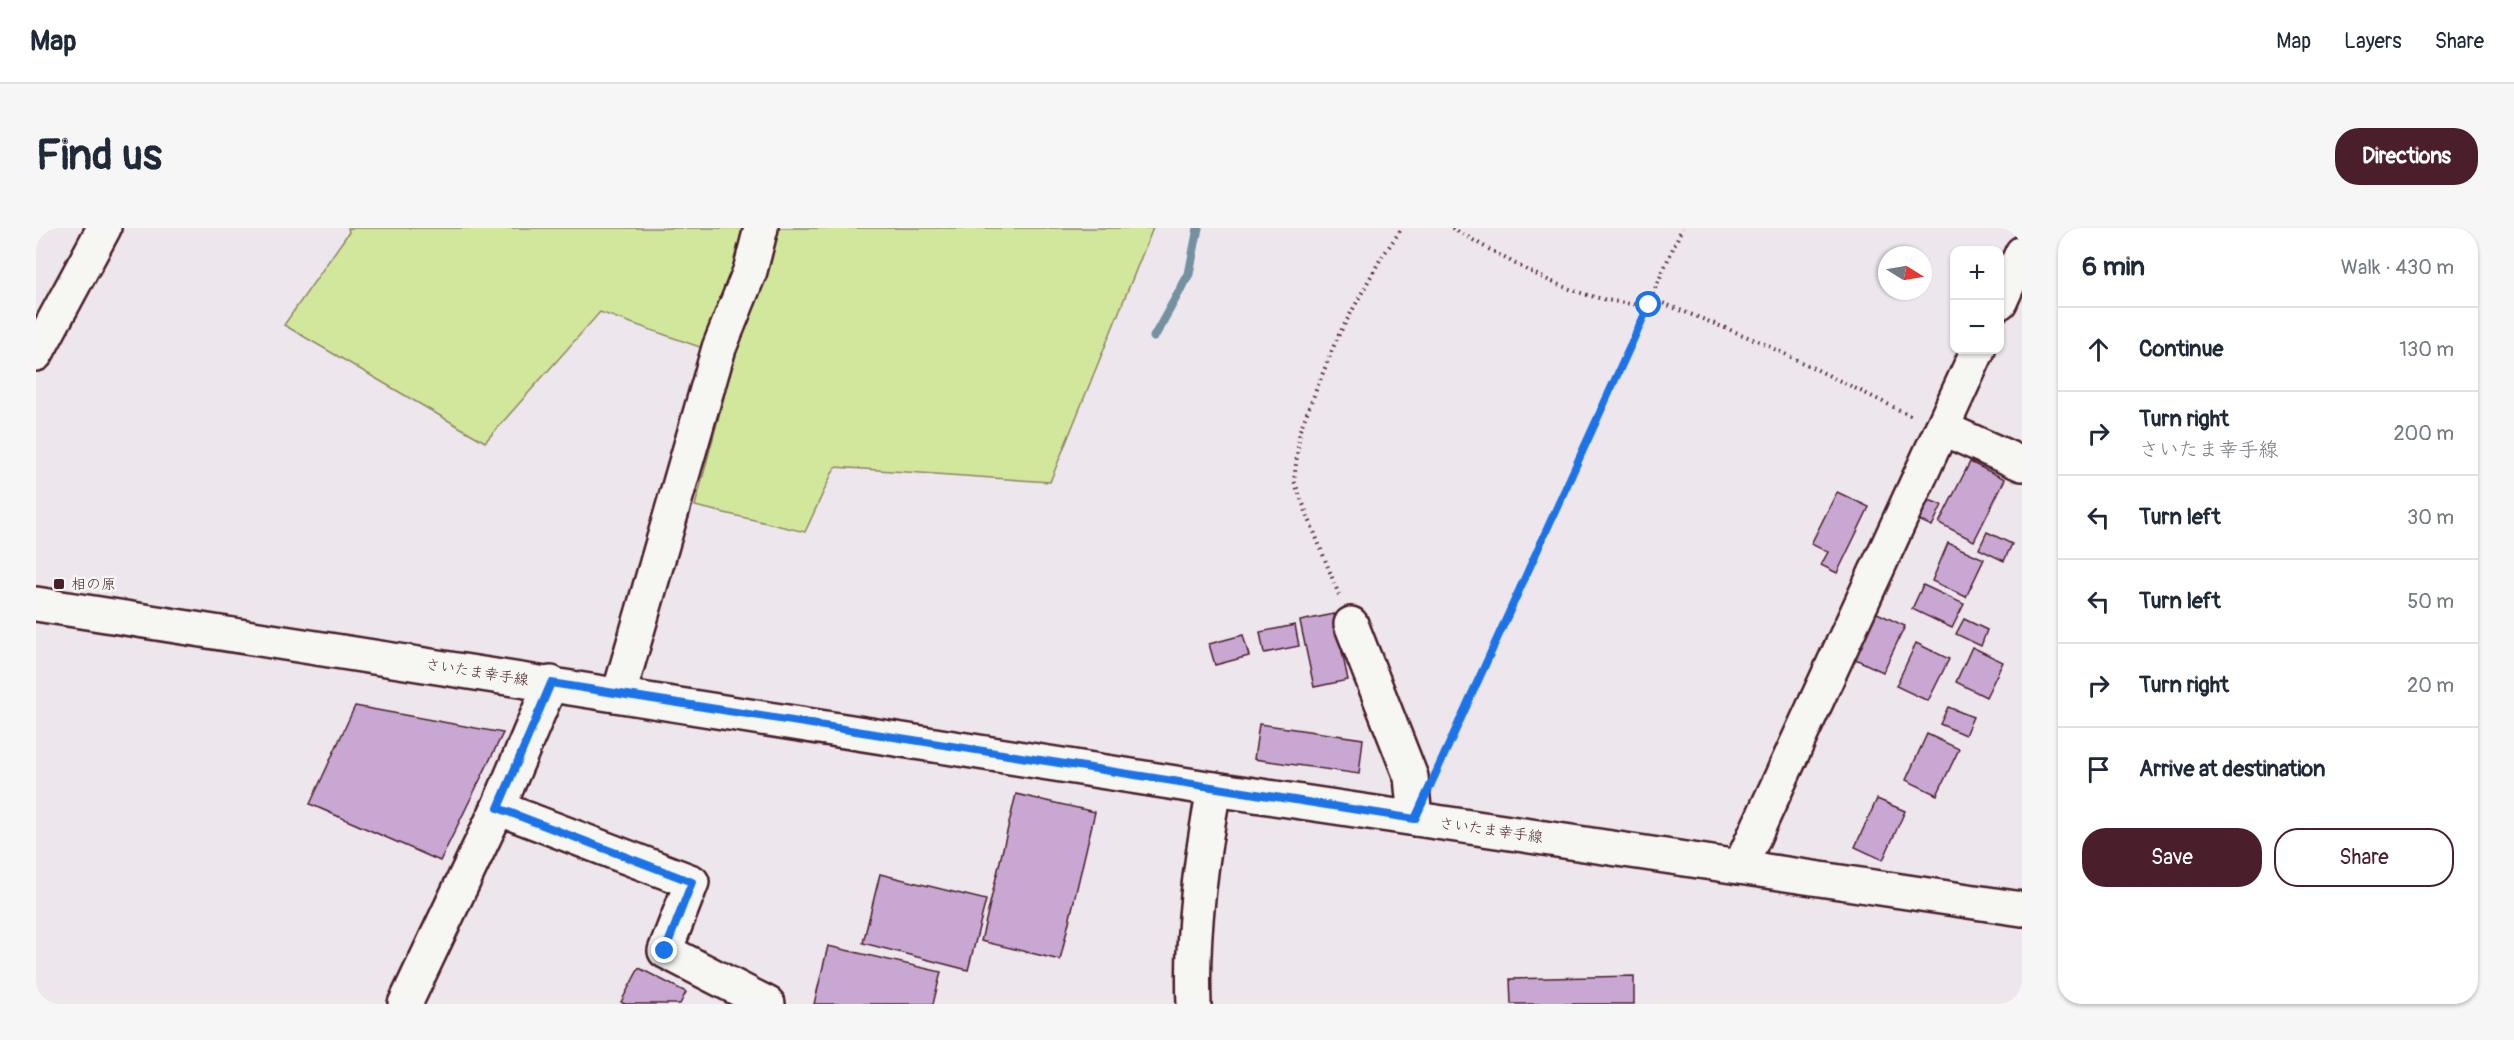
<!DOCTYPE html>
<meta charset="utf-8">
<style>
body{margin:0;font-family:Pangolin,"Klee One",sans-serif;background:#f6f6f7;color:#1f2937}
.controls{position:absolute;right:18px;top:18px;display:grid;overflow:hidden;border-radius:12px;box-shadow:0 2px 4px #0004}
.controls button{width:54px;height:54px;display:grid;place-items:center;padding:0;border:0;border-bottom:2px solid #e0e1e3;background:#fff;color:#1f2937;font:30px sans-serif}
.compass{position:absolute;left:1842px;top:18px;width:54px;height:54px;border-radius:50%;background:#fff;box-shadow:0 2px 4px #0004;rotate:101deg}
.stop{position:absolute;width:18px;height:18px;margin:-14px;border:4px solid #1a73e8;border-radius:50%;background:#fff}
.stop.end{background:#1a73e8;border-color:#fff;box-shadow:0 2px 6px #0008}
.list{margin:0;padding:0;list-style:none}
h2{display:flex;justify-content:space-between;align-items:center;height:78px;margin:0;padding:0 24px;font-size:26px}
h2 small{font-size:20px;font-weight:400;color:#747a83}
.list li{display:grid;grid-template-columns:39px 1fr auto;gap:18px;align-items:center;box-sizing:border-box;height:84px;padding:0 24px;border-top:2px solid #e0e1e3}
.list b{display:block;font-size:22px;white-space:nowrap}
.list p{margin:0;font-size:20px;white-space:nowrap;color:#747a83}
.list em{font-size:20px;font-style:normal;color:#747a83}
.actions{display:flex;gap:12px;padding:18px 24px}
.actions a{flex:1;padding:14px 0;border:2px solid #4a1f2b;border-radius:24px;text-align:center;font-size:21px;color:#4a1f2b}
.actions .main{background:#4a1f2b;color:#fff}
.icon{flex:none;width:33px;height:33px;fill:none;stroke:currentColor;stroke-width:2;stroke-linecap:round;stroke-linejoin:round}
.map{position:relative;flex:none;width:1986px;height:776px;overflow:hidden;border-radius:24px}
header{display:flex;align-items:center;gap:36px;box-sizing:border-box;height:84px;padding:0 30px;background:#fff;border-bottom:2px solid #e0e1e3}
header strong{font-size:28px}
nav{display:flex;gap:33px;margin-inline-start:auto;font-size:21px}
.intro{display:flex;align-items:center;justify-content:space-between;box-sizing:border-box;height:144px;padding:0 36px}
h1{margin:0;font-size:42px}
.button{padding:15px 27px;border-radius:24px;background:#4a1f2b;color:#fff;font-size:21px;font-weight:700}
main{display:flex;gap:36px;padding:0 36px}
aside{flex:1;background:#fff;border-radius:24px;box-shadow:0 2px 4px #0004}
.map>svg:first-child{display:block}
.green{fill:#d1e79c;stroke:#8e8364;stroke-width:1.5}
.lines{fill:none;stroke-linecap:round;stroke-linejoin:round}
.stream{stroke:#7391a0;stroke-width:9}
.building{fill:#c8a7d3;stroke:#4a1f2b;stroke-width:1.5}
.minor-casing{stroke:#4a1f2b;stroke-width:38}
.major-casing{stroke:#4a1f2b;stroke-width:38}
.path{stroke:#4a1f2b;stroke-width:4;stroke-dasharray:1.5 4.5;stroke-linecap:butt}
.minor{stroke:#f6f6f2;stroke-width:33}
.major{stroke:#f6f6f2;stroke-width:33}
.route{stroke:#1a73e8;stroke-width:8}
.poi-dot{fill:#4a1f2b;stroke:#f6f6f2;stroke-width:2}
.labels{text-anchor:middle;stroke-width:5;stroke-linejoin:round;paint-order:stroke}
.poi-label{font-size:15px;fill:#4a1f2b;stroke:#f6f6f2;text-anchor:start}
.street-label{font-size:15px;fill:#4a1f2b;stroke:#f6f6f2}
</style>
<header>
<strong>Map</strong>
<nav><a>Map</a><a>Layers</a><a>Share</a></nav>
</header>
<div class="intro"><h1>Find us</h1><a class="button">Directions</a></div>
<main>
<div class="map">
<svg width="1986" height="776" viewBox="0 0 1986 776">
<rect width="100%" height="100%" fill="#ede6ec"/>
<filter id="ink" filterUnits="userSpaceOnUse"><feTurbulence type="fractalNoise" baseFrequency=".0167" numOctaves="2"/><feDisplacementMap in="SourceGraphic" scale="12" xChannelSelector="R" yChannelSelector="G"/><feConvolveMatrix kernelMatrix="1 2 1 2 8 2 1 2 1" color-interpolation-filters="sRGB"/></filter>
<g filter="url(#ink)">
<polygon class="green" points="312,0 1117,0 1014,254 799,239 769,304 659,278 698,131 564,84 449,214 248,97 313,4"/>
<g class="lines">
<polyline class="stream" points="1118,109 1153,46 1162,0"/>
</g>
<g class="building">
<polygon points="1934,234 1969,251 1938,313 1903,295"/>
<polygon points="1801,264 1833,279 1801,345 1785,337 1792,324 1775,316"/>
<polygon points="1885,269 1906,277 1896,298 1876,289"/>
<polygon points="1951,304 1976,316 1968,333 1943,321"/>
<polygon points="1912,315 1948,331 1930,369 1896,353"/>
<polygon points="1887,357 1928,376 1916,400 1876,381"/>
<polygon points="1839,384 1869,398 1847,444 1817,430"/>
<polygon points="1298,386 1312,452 1278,459 1264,393"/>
<polygon points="1928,391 1951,402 1945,418 1920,406"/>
<polygon points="1259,397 1263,418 1228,425 1224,404"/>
<polygon points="1207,407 1213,428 1179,437 1173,416"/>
<polygon points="1880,415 1913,431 1892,473 1860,458"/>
<polygon points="1936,419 1967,434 1950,469 1920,454"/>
<polygon points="319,478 467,505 404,633 274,576"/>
<polygon points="1912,479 1937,489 1929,507 1904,496"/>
<polygon points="1223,496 1327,511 1323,546 1218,531"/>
<polygon points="1891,506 1923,521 1901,567 1870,552"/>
<polygon points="980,566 1059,584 1024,732 945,713"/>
<polygon points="1841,571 1869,583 1847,632 1819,619"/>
<polygon points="844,646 950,672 932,742 827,715"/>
<polygon points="792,718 905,744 897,776 778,776"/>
<polygon points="603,740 650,764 644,776 589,776 585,774"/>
<polygon points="1598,748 1598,776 1475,776 1474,751"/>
</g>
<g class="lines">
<defs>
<g id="minor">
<polyline points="1964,74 1986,25"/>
<polyline points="0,126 68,0"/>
<polyline points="1906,200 1986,236"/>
<polyline points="1315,396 1375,549 1379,591"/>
<polyline points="583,466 683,120 714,43 725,0"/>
<polyline points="462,580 656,654 629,723 732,776"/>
<polyline points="1704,639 1942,122"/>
<polyline points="369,776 462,580 515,455"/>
<path d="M1158,776C1155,704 1165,631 1178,561"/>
</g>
<polyline id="major" points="0,376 1178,561 1986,681"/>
</defs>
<use href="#minor" class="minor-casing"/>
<use href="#major" class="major-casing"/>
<g class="path">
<path d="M1416,0C1480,36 1538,75 1613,77"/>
<polyline points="1616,71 1722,113 1878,189"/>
<polyline points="1303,367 1258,253 1264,202 1301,110 1344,32 1366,0"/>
<polyline points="1404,536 1540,239 1646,0"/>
</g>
<use href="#minor" class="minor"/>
<use href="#major" class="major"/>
</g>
</g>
<g class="lines" filter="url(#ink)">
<polyline class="route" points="629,723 656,654 462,580 515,455 1379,591 1613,77"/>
</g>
<rect class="poi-dot" x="17" y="350" width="12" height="12" rx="3"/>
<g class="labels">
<g class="poi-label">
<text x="35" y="361">相の原</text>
</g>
<g class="street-label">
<text transform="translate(441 444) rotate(9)" y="5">さいたま幸手線</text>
<text transform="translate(1455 602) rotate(8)" y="5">さいたま幸手線</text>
</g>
</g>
</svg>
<div class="controls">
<button>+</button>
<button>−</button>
</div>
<svg class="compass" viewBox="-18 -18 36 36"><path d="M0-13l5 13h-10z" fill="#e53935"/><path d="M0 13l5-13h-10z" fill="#747a83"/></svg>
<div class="stop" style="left:1613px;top:77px"></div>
<div class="stop end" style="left:629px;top:723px"></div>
</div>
<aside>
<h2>6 min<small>Walk · 430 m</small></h2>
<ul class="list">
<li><svg class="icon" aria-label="ahead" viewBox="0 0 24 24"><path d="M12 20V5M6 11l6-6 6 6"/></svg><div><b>Continue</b></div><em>130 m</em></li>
<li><svg class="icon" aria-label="right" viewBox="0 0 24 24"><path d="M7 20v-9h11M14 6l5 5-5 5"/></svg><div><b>Turn right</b><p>さいたま幸手線</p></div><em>200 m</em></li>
<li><svg class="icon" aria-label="left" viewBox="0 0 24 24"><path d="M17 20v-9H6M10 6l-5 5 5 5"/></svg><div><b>Turn left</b></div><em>30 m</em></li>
<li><svg class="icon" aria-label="left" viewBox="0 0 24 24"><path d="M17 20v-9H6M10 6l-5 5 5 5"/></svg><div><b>Turn left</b></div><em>50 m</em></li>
<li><svg class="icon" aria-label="right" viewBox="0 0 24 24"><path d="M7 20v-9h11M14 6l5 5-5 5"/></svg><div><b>Turn right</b></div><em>20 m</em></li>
<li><svg class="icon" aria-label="arrive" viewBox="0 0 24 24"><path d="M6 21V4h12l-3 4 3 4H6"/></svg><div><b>Arrive at destination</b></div></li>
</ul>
<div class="actions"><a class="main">Save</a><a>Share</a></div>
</aside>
</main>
